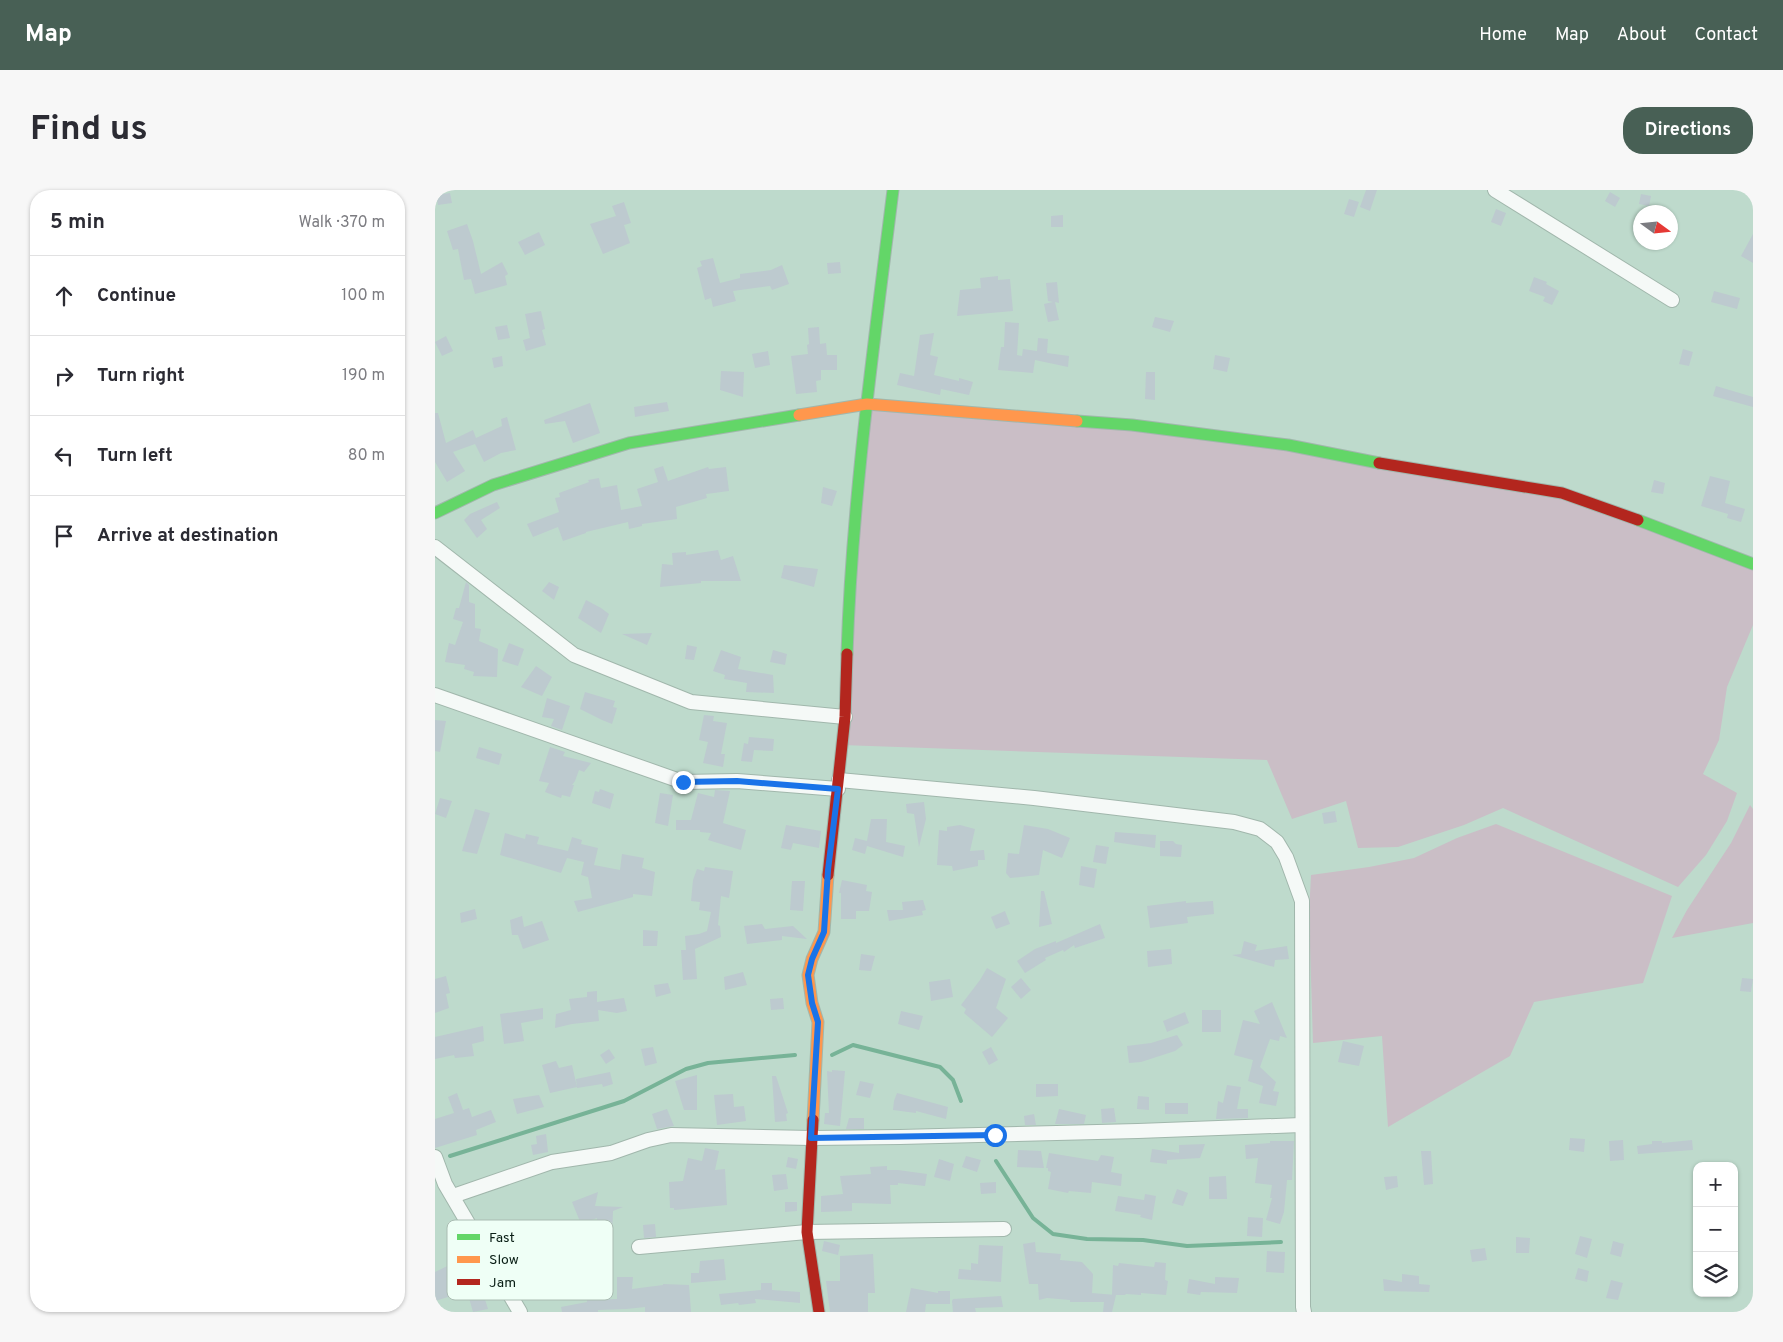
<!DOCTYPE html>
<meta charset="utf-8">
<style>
body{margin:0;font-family:Overpass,sans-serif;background:#f7f7f7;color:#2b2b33}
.controls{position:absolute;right:15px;bottom:15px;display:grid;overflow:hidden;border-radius:10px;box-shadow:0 1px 4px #0004}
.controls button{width:45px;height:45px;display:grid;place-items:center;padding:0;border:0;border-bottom:1px solid #e1e1e2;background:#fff;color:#2b2b33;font:25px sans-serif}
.compass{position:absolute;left:1198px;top:15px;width:45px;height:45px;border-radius:50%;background:#fff;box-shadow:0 1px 4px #0004;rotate:105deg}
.stop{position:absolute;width:15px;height:15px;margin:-11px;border:4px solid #1a73e8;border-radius:50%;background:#fff}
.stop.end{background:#1a73e8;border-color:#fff;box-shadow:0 1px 5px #0008}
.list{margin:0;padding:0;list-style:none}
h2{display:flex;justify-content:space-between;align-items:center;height:65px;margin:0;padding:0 20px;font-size:21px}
h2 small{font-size:16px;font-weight:400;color:#7c7c81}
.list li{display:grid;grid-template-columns:32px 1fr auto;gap:15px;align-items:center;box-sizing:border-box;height:80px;padding:0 20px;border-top:1px solid #e1e1e2}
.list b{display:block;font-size:19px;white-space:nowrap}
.list em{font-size:16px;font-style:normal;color:#7c7c81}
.icon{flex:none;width:28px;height:28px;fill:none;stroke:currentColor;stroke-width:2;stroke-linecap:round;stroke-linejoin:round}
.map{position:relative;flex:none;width:1318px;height:1122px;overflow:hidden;border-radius:20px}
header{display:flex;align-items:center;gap:30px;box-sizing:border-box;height:70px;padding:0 25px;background:#486055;color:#fff}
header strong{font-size:24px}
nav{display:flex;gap:28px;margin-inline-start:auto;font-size:18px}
.intro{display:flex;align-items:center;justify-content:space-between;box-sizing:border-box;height:120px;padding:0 30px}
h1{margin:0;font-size:35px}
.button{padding:12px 22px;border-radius:20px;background:#486055;color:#fff;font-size:18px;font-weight:700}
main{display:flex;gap:30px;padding:0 30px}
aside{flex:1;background:#fff;border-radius:20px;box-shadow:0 1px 4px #0004}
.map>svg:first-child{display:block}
.green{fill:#cabec6}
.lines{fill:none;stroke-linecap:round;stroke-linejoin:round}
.stream{stroke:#77b397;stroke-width:4}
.building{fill:#bdcacf}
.street-casing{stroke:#a1b7ac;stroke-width:16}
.fast-casing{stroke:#a1b7ac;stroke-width:13}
.slow-casing{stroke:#a1b7ac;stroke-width:13}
.jam-casing{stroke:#a1b7ac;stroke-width:13}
.street{stroke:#f5f9f7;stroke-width:14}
.fast{stroke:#63d668;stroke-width:11}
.slow{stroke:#ff974d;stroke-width:11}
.jam{stroke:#b3261e;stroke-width:11}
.route{stroke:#1a73e8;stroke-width:6}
.key{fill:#effff6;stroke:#aabcb2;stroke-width:1}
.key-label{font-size:14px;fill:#091e15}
</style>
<header>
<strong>Map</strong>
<nav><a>Home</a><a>Map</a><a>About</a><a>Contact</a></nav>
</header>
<div class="intro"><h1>Find us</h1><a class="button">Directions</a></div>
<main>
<aside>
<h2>5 min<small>Walk · 370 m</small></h2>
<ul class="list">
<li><svg class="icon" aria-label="ahead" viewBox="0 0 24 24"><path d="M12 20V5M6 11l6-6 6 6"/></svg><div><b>Continue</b></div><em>100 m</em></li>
<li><svg class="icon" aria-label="right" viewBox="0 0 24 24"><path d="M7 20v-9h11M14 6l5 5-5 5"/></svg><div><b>Turn right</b></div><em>190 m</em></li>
<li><svg class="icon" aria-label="left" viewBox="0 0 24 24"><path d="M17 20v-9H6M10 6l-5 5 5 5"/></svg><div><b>Turn left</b></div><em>80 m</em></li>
<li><svg class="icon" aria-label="arrive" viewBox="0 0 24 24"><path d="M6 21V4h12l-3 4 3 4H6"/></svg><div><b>Arrive at destination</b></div></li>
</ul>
</aside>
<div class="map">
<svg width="1318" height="1122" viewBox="0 0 1318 1122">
<rect width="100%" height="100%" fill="#bedacc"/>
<g class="green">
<polygon points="432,214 697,235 1127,303 1318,374 1318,435 1292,497 1284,550 1268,584 1302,603 1292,631 1271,665 1243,697 1068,618 1029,635 963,657 923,658 911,611 857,629 832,570 407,555"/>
<polygon points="1315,615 1318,619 1318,733 1237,748 1252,720 1296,653"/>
<polygon points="1061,634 1237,706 1208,793 1099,812 1075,866 953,937 947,846 878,853 874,724 876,685 934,677 979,668 1022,648"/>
</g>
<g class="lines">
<g class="stream">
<polyline points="397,865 418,855 505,877 518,890 526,911"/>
<polyline points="15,966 189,911 251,879 273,873 360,865"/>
<polyline points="561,971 598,1028 618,1044 652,1049 708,1050 752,1056 846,1052"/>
</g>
</g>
<g class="building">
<polygon points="931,0 942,0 935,21 925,17"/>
<polygon points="1175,2 1185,8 1180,17 1170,11"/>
<polygon points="15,3 17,13 3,15 1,5"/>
<polygon points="1206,4 1216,6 1214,16 1204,14"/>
<polygon points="914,9 924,12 919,27 909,24"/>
<polygon points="189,12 196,33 189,35 195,53 168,64 155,34 181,26 177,16"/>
<polygon points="1061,19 1071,23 1066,36 1056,32"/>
<polygon points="628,25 628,37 616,37 616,26"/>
<polygon points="32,34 38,51 46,84 67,72 73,84 70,86 72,95 40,104 36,89 29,90 23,59 18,60 12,41"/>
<polygon points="104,42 110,55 90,65 83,52"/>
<polygon points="1318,44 1318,73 1306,66"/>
<polygon points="278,68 285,93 305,88 305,84 336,80 347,75 354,94 337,100 335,96 298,101 301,111 278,117 276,108 270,110 262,78 267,76 265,71"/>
<polygon points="405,72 406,83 393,84 392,73"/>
<polygon points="563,86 563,90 575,89 578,121 522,126 525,100 546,98 545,88"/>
<polygon points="1099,87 1112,92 1111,94 1124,101 1117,115 1108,111 1110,107 1094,101"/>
<polygon points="622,92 624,113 620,112 624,130 613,132 609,114 618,112 613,111 611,93"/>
<polygon points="1279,101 1305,108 1302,119 1276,112"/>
<polygon points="106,121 110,139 107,140 111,155 91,161 88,150 95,148 90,124"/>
<polygon points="720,127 739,131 735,142 717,137"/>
<polygon points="570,132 584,133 582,165 587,166 588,159 602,161 603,148 613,149 612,163 634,166 633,177 600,170 598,183 563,180 566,157 569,157"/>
<polygon points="72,135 75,148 63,150 60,137"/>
<polygon points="384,137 385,154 391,153 392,165 402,165 402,180 386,180 386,190 381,191 382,202 361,204 356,166 373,164 372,155 374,154 373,138"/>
<polygon points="499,143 495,165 503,167 499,185 524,191 524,188 538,192 534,205 506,199 505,205 462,195 465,183 479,186 485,145"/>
<polygon points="11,146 18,161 7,166 0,152"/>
<polygon points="1248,159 1258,162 1254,176 1244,174"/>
<polygon points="333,161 335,175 320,178 317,164"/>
<polygon points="780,165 795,168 792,182 778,179"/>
<polygon points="67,166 68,176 59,178 57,168"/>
<polygon points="286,181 309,182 308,207 285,200"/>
<polygon points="711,182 720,182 720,210 710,209"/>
<polygon points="1281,196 1318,207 1318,217 1278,206"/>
<polygon points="232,212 234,221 200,227 199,217"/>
<polygon points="155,213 165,243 138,253 130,231 110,234 109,230"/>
<polygon points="0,223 3,223 11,253 38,240 41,248 67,236 66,229 72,227 81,260 66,263 49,272 40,254 18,262 30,281 12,292 0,272"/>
<polygon points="228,276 233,291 273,277 274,279 291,277 294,301 271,304 272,308 241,317 242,329 207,334 207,336 194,339 193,332 151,342 151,343 128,351 123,337 98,347 92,334 124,322 120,308 125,307 124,303 154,292 153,290 164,288 166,298 182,295 186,320 207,316 202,299 223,292 219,279"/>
<polygon points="1275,286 1295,291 1290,313 1310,319 1306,332 1292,328 1293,324 1266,316"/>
<polygon points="1219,290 1230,293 1228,304 1216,302"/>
<polygon points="388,297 402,301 397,316 386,313"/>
<polygon points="62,312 65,318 46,330 52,339 42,348 29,330 35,324"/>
<polygon points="283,360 286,370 298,366 306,391 266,391 266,393 225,397 227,374 238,375 237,363 251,362 251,365"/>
<polygon points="349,375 383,379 379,397 346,388"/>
<polygon points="31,392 34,395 34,412 40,414 40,438 46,439 44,451 63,459 62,487 38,486 39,482 29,479 30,475 10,472 14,453 20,455 28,432 18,429 21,418 24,418"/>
<polygon points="114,392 124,397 119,410 107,401"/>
<polygon points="151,410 166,418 174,424 166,443 143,428"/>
<polygon points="217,443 212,455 187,444"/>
<polygon points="74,453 89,459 83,476 67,471"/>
<polygon points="252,455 262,457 259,470 250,469"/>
<polygon points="286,460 306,467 303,479 338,485 339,503 311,502 312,493 289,489 290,485 278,481"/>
<polygon points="338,460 352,464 350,475 335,472"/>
<polygon points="101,476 117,487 107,506 86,497"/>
<polygon points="150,502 180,511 178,517 182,518 177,534 167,530 145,519"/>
<polygon points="112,508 135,516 127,540 116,536 119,529 107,527"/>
<polygon points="269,525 279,526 278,531 292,533 286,564 290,564 288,577 268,573 273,552 264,550"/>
<polygon points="0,530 11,531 5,562 0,561"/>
<polygon points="314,547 339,549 338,561 319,560 317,572 306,571 309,553 313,554"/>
<polygon points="44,557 67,564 64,575 41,568"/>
<polygon points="115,557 130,562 128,566 156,573 149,582 144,580 140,591 137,595 139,595 135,607 127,605 126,608 110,602 114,593 104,591"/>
<polygon points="165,599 179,604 175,619 157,613 160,601 164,602"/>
<polygon points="280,600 295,601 288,633 311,640 306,660 273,650 276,643 265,642 265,640 241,640 241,630 256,630 263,603 279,607"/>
<polygon points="225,603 238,605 233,636 220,633"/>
<polygon points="5,608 17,611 11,628 0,624"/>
<polygon points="489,612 491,629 484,657 479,624 472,623 471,614"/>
<polygon points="40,619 55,623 42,664 27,661"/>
<polygon points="900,621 902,632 889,634 887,623"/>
<polygon points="436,629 452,629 451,652 470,656 468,667 432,656 430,664 417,660 420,648 432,651"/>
<polygon points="351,635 386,641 384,658 358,653 356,660 346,658"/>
<polygon points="525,635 540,639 535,661 549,660 550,670 543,670 543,676 518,681 517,676 502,675 504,640 512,641 512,637"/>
<polygon points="589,635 613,639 635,648 627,668 608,660 604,685 575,688 571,683 573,663 584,664"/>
<polygon points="680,642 721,645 720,658 679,652"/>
<polygon points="70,643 90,649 91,644 104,647 102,654 133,661 137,647 147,650 146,654 163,658 159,675 185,680 187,664 209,668 207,678 220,682 217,706 198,704 198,707 143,722 139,711 157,708 153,687 146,685 149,672 132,668 126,683 65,665"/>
<polygon points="725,651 738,651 741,654 747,655 746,667 725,666"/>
<polygon points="661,655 674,657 671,674 658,672"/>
<polygon points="646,676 662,679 659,698 644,695"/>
<polygon points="270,677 298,681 294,708 286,706 283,735 285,736 286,747 260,759 262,789 248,790 246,760 251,760 250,746 264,744 272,741 276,722 264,720 265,712 256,711 258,690 262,679 269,681"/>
<polygon points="407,690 432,695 431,701 437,702 434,721 421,721 421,729 406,729 406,703 404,703"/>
<polygon points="357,691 370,691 368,721 355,720"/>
<polygon points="606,701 609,701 617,734 604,737"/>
<polygon points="488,710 491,720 487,721 488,725 454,731 452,720 468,720 467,712"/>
<polygon points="751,711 751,713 778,711 779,724 752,727 753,733 715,738 712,716"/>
<polygon points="40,719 42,729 26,733 25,723"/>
<polygon points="570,721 575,734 561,739 556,727"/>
<polygon points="87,726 89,737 107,731 114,750 88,759 83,745 77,745 75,730"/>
<polygon points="327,734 330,739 358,736 372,749 347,746 347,750 312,754 309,736"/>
<polygon points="665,734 670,748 640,758 639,755 629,762 628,760 610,768 611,770 590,783 582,771 600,759 621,751 621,753"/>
<polygon points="208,740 223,741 222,756 208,756"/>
<polygon points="809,751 822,755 820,761 852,756 854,769 840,770 839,777 797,765 806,764"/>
<polygon points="736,759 737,774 713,777 712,761"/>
<polygon points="426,764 440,766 436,781 424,780"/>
<polygon points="552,778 571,789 561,818 573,828 557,847 529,823 531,819 526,815 545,790"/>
<polygon points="308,782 312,795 290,800 289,787"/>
<polygon points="11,786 15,803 11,804 14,818 0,823 0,789"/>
<polygon points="586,788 596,800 586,809 576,797"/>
<polygon points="1307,788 1318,789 1316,802 1305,801"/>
<polygon points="515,789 518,807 496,811 494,792"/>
<polygon points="233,793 236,803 221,807 219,795"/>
<polygon points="162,801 162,812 189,808 192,821 182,823 163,820 164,831 137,834 120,838 121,824 136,820 134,809 152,807 152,802"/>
<polygon points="348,808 349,819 336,820 335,809"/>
<polygon points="837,812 852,848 845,846 844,851 835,849 825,877 841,892 838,901 844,902 841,916 824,913 828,896 813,891 818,870 799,865 808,830 825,834 819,821"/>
<polygon points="108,818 108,829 86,833 89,851 69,854 65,824"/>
<rect x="767" y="820" width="19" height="22"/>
<polygon points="466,821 488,826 484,840 463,834"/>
<polygon points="750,822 754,833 732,842 728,831"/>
<polygon points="48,836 49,851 37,854 39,866 20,868 19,865 0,869 0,847"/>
<polygon points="742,845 748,855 740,861 706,872 694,873 692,856 716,853"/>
<polygon points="908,851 929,856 924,876 903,872"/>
<polygon points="218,857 222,873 210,876 206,859"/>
<polygon points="556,857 563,870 554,875 547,862"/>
<polygon points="174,859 180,868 171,874 165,865"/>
<polygon points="121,871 124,878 137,875 142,897 115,903 107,875"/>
<polygon points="397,880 410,881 405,936 389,934 390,923 394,923 392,881 397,882"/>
<polygon points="175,882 178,894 168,897 167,894 142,898 141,889"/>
<polygon points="262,885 262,920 249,920 240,891"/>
<polygon points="337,886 341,886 353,923 351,924 352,931 340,932"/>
<polygon points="425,891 439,894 435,908 421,905"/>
<polygon points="601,894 623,894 623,906 601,907"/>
<polygon points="792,895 806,897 802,919 813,919 813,928 781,929 783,911 788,913"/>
<polygon points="22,903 28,920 34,918 37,927 56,920 61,932 41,940 42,945 0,958 0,929 19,923 13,907"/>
<polygon points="462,903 513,917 511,929 481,921 481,923 458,920 459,911"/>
<polygon points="298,904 299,917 309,916 311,931 282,935 279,905"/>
<polygon points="104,905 109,917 82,924 78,909"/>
<polygon points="703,906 714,907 714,920 702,919"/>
<rect x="730" y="913" width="23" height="11"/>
<polygon points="679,918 681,932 667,933 666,919"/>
<polygon points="232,919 239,936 222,939 217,924"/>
<polygon points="624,919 651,925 649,934 620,934"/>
<polygon points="599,924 601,935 590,935 589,926"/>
<polygon points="414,928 429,928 429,939 411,939"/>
<polygon points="111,944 113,962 98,965 96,955 102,954 101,946"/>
<polygon points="1135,948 1150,949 1149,962 1134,960"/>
<polygon points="1188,950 1189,970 1175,971 1174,951"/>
<polygon points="1257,950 1258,960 1203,964 1202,956 1217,954 1217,951 1227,951 1227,953"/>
<polygon points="835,951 859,951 857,990 852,990 849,1022 845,1034 831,1030 837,1008 835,1008 837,995 820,993 823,968 811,969 810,955 835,953"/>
<polygon points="770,954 765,968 732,970 732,974 715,972 717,959 744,963 744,955"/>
<polygon points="270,958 284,961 280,980 290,979 292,1015 239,1020 239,1018 235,1018 234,992 248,991 253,968 267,971"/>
<polygon points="583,960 606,961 609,978 582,977"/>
<polygon points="986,961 996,961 998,994 989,995"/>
<polygon points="614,963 663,971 666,965 679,967 676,982 687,984 686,996 657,992 656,1003 634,1001 633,1003 613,999 616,982 613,981 613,978 611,978"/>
<polygon points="531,966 546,970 542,982 527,977"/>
<polygon points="353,967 363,969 361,979 351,977"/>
<polygon points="504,969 519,974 515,991 499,987"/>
<polygon points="452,976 452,980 463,980 492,984 490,996 463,993 463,995 455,995 456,1014 417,1013 417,1021 386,1022 386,1006 408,1004 405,986 436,984 435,977"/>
<polygon points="351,984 353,999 339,1001 337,985"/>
<polygon points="791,986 792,1009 774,1009 774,987"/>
<polygon points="962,986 963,997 951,1000 949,987"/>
<polygon points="561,992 561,1003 546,1004 545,993"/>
<polygon points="742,999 753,1003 748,1016 737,1013"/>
<polygon points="163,1002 160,1016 188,1017 178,1021 177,1047 161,1046 162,1028 146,1034 137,1012"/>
<polygon points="710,1004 721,1006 717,1030 705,1027 706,1025 680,1021 683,1006 709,1010"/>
<polygon points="350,1012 362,1012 362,1021 350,1022"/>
<polygon points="813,1027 828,1028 827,1047 812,1046"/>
<polygon points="220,1034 221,1047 209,1048 208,1035"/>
<polygon points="1145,1046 1157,1049 1152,1068 1140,1064"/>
<polygon points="1081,1047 1095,1048 1094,1063 1081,1063"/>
<polygon points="389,1051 405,1055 403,1065 387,1061"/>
<polygon points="1178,1051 1189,1054 1186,1067 1175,1064"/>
<polygon points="600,1052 601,1062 626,1064 625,1070 647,1072 658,1084 657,1103 681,1105 677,1122 668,1122 669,1112 635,1112 635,1110 612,1108 604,1110 603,1094 594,1094 588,1054"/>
<polygon points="544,1055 568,1056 566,1092 523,1089 524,1079 536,1080 536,1073 543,1074"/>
<polygon points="1050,1058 1052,1070 1037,1072 1035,1060"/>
<polygon points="832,1061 850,1062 849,1083 831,1082"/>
<polygon points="438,1064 440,1103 433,1103 433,1122 395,1122 391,1091 405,1091 405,1066"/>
<polygon points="31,1067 39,1084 45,1082 52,1096 47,1100 53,1119 38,1122 32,1101 0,1111 0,1082"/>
<polygon points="289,1069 291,1090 256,1093 256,1083 264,1083 265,1071"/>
<polygon points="720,1072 731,1073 730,1090 733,1091 731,1105 706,1103 706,1105 691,1104 690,1105 677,1105 678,1075 683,1076 684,1073 719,1077"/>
<polygon points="1143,1078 1154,1081 1152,1092 1140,1089"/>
<polygon points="158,1080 160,1110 182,1109 182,1087 198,1087 197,1099 228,1095 228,1094 254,1095 256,1122 210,1122 210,1117 191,1119 163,1120 163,1122 127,1122 126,1117 152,1112 150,1091 144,1091 144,1081"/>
<polygon points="967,1084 984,1086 984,1094 995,1095 994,1102 949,1101 948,1089 967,1092"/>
<polygon points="780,1087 804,1088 802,1103 766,1102 765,1105 752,1103 754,1089 780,1094"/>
<polygon points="1176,1090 1188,1093 1183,1110 1171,1108"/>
<polygon points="326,1093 337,1093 337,1100 365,1102 365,1113 320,1109 321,1113 304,1115 303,1113 286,1115 284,1104 326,1100"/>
<polygon points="476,1098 503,1103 503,1101 515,1101 515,1114 491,1114 490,1122 471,1122"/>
<polygon points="566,1106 568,1117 540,1118 541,1122 518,1122 517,1111 518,1109"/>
</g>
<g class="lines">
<defs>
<g id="street">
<polyline points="1060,0 1237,110"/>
<polyline points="0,357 139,465 256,512 410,527"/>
<polyline points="0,505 248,592 302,591 403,599"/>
<polyline points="404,590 599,608 799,632 825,639 842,652 851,667 867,711 868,1117 869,1122"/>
<polyline points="0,967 10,994 85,1122"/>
<polyline points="18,1006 117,972 176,963 213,950 236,945 376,948 465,947 703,941 866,935"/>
<polyline points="204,1057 372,1042 569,1039"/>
</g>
<g id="fast">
<polyline points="642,231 697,235 853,255 944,273"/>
<polyline points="0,323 58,295 194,253 364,225"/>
<polyline points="1203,330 1318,374"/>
<path d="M412,464C417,309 439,154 458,0"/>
</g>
<g id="slow">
<polyline points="364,225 432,214 642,231"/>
<polyline points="378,930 383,832 377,813 373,785 377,769 389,742 393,685"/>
</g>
<g id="jam">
<polyline points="944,273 1127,303 1203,330"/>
<polyline points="393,685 410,527 412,464"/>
<polyline points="378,930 372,1042 384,1122"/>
</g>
</defs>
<use href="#street" class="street-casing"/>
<use href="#fast" class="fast-casing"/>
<use href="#slow" class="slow-casing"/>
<use href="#jam" class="jam-casing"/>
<use href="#street" class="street"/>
<use href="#fast" class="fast"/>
<use href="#slow" class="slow"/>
<use href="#jam" class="jam"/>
</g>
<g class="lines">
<polyline class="route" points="248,592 302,591 403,599 393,680 389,742 377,769 373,785 377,813 383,832 376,948 560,945"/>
</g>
<rect x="12" y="1030" width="166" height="80" rx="8" class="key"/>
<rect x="22" y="1044" width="23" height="6" fill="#63d668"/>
<rect x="22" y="1066" width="23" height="7" fill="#ff974d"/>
<rect x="22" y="1089" width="23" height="6" fill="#b3261e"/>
<g class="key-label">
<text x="54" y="1052">Fast</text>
<text x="54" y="1074">Slow</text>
<text x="54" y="1097">Jam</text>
</g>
</svg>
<div class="controls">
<button>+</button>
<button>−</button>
<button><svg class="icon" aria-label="layers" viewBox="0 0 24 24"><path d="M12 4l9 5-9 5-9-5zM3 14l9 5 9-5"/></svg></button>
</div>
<svg class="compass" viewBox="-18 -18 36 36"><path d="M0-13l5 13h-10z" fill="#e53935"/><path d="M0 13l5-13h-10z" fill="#7c7c81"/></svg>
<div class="stop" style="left:560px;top:945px"></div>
<div class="stop end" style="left:248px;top:592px"></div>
</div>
</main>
